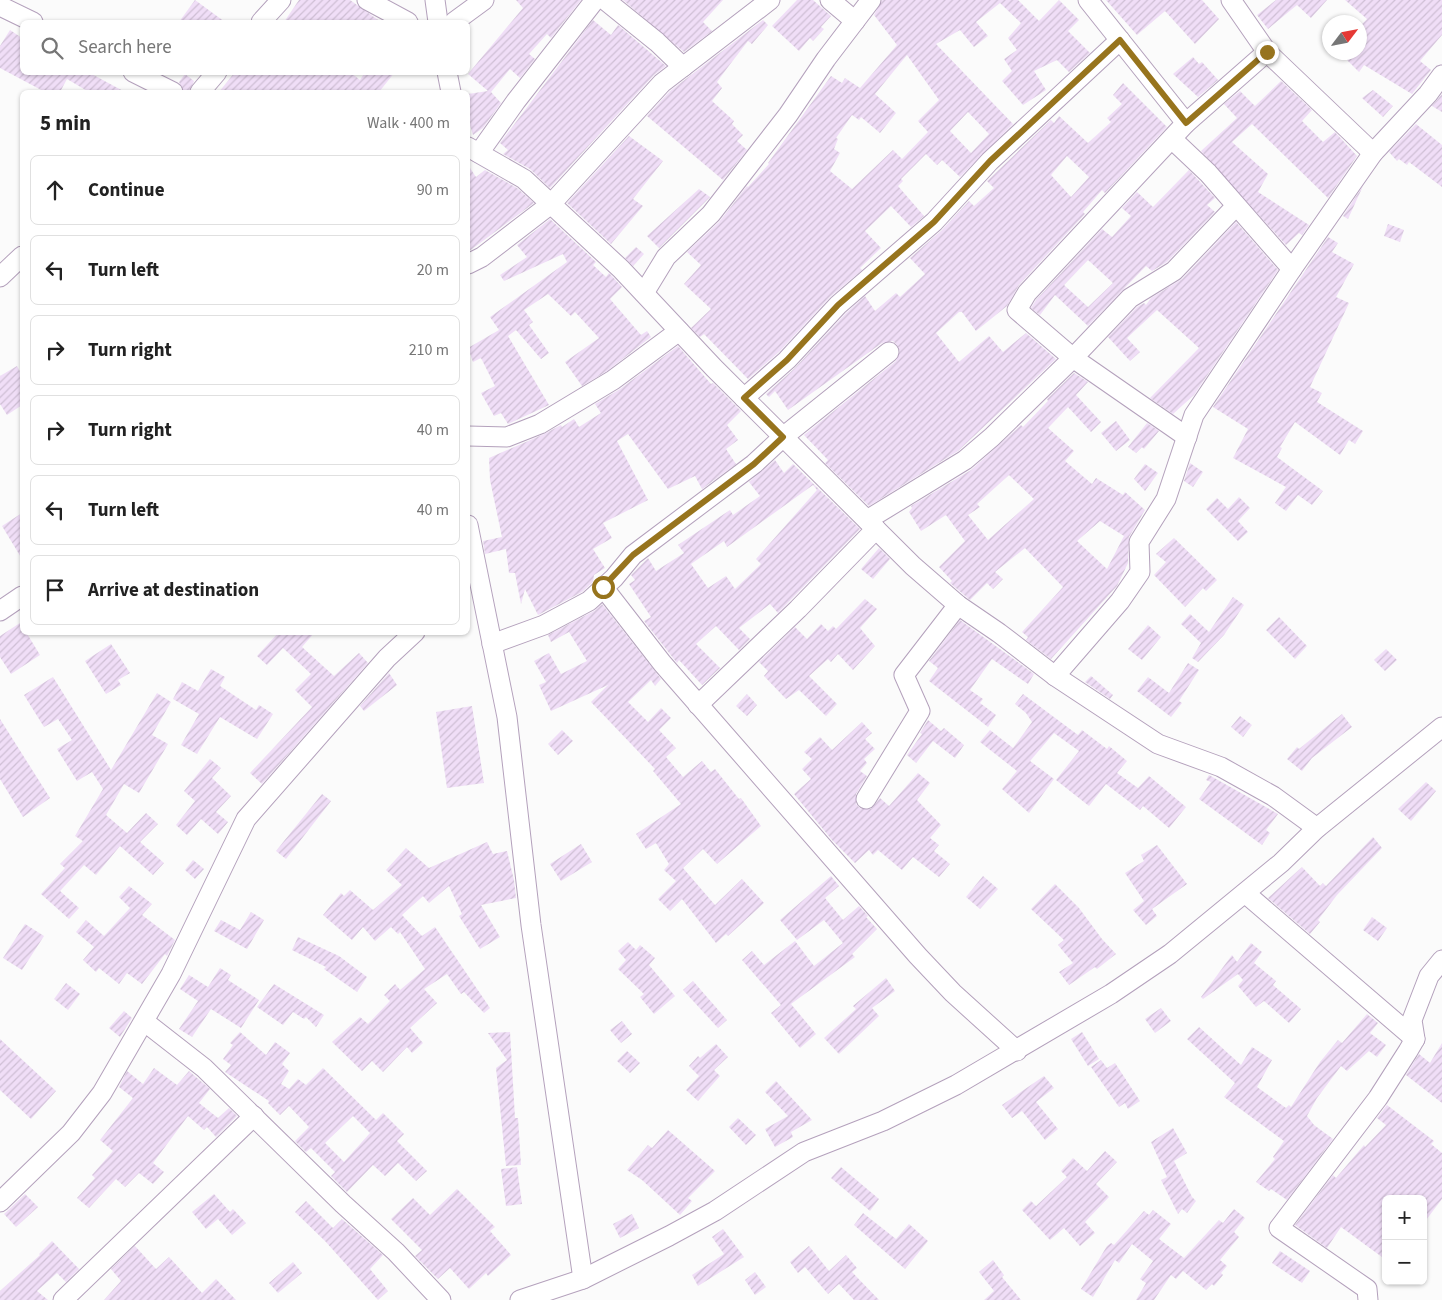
<!DOCTYPE html>
<meta charset="utf-8">
<style>
body{margin:0;font-family:"Source Sans 3",sans-serif;background:#f6f6f6;color:#222}
.controls{position:absolute;right:15px;bottom:15px;display:grid;overflow:hidden;border-radius:8px;box-shadow:0 1px 4px #0004}
.controls button{width:45px;height:45px;display:grid;place-items:center;padding:0;border:0;border-bottom:1px solid #e0e0e0;background:#fff;color:#222;font:25px sans-serif}
.compass{position:absolute;left:1322px;top:15px;width:45px;height:45px;border-radius:50%;background:#fff;box-shadow:0 1px 4px #0004;rotate:58deg}
.stop{position:absolute;width:15px;height:15px;margin:-11px;border:4px solid #97741d;border-radius:50%;background:#fff}
.stop.end{background:#97741d;border-color:#fff;box-shadow:0 1px 5px #0008}
.list{margin:0;padding:0;list-style:none}
h2{display:flex;justify-content:space-between;align-items:center;height:65px;margin:0;padding:0 20px;font-size:21px}
h2 small{font-size:16px;font-weight:400;color:#767676}
.list li{display:grid;grid-template-columns:32px 1fr auto;gap:15px;align-items:center;box-sizing:border-box;height:70px;margin:0 10px 10px;padding:0 10px;border:1px solid #e0e0e0;border-radius:8px}
.list b{display:block;font-size:19px;white-space:nowrap}
.list em{font-size:16px;font-style:normal;color:#767676}
.icon{flex:none;width:28px;height:28px;fill:none;stroke:currentColor;stroke-width:2;stroke-linecap:round;stroke-linejoin:round}
.map{position:relative;flex:none;width:1442px;height:1300px;overflow:hidden}
.search{position:absolute;background:#fff;box-shadow:0 1px 4px #0004;left:20px;top:20px;width:450px;height:55px;display:flex;align-items:center;gap:12px;box-sizing:border-box;padding:0 18px;border-radius:8px;color:#767676;font-size:19px}
.panel{position:absolute;background:#fff;box-shadow:0 1px 4px #0004;left:20px;top:90px;width:450px;height:545px;border-radius:8px}
.map>svg:first-child{display:block}
.building{fill:url(#building-hatch);fill-rule:evenodd}
.lines{fill:none;stroke-linecap:round;stroke-linejoin:round}
.street-casing{stroke:#b4a1bc;stroke-width:21}
.street{stroke:#fff;stroke-width:19}
.route{stroke:#97741d;stroke-width:6}
</style>
<div class="map">
<svg width="1442" height="1300" viewBox="0 0 1442 1300">
<defs>
<pattern id="building-hatch" width="6" height="6" patternUnits="userSpaceOnUse" patternTransform="scale(1.25)"><rect width="6" height="6" fill="#f0def7"/><path d="M-1 1l2-2M0 6l6-6M5 7l2-2" fill="none" stroke="#cfbfd5"/></pattern>
</defs>
<rect width="100%" height="100%" fill="#fbfbfb"/>
<g class="building">
<polygon points="195,0 225,22 179,22"/>
<polygon points="299,0 350,0 381,22 284,22"/>
<polygon points="516,0 581,0 551,38 547,34 529,54 535,59 520,78 510,69 491,92 501,103 483,128 473,135 468,119 468,94 488,91 468,74 523,8"/>
<polygon points="623,0 723,0 703,22 712,31 684,52"/>
<polygon points="797,0 813,0 831,16 821,27 824,29 813,41 810,38 799,51 772,26"/>
<path d="M882,0H1018L1039,21L1059,0L1079,20L1068,31L1090,53L1069,72L1057,60L1034,71L1046,90L1023,105L1002,81L1012,71L1004,59L1017,50L1008,38L1021,23L1000,3L976,22L988,36L974,47L960,30L936,44L1013,124L960,177L942,160L937,165L926,154L901,179L903,181L898,186L924,216L911,227L891,206L865,231L881,248L860,268L862,270L830,297L779,352L748,379L704,334L700,337L691,328L711,309L684,284L701,265L687,252L719,222L747,186L748,187L769,164L768,163L831,76L842,83L845,78L860,88L897,45L874,15ZM907,55L939,100L918,121L928,132L902,159L893,150L852,189L830,171L840,153L834,149L838,139L836,138L852,115L859,120L861,117L880,133L896,113L875,94ZM968,112L989,134L971,153L950,131Z"/>
<polygon points="1106,0 1202,0 1219,19 1195,44 1165,11 1137,35"/>
<polygon points="1276,0 1327,0 1311,18 1297,5 1268,29 1257,15"/>
<polygon points="1345,0 1442,0 1442,35 1420,61 1431,70 1412,94 1364,65 1359,72 1339,52 1360,52 1360,26 1367,19"/>
<polygon points="593,20 611,35 618,25 666,66 654,75 550,188 530,169 503,154 508,150 500,143"/>
<polygon points="763,20 768,25 752,44 748,41 728,67 717,82 722,88 712,101 734,121 732,124 743,135 737,141 747,150 723,180 647,116 670,91"/>
<polygon points="10,30 22,38 22,72 88,72 125,92 89,92 67,79 60,92 45,92 0,68 0,46"/>
<polygon points="1193,57 1199,64 1202,62 1218,80 1198,97 1173,74"/>
<polygon points="235,72 350,72 360,80 365,72 395,72 379,92 219,92"/>
<polygon points="185,74 194,81 189,92 184,92 179,82"/>
<polygon points="1281,81 1312,110 1302,121 1323,142 1335,132 1357,156 1328,198 1252,124 1232,142 1268,174 1258,192 1309,225 1302,235 1299,233 1286,245 1201,151 1237,118 1224,104 1240,91 1255,106"/>
<path d="M1123,83L1167,127L1105,193L1102,190L1083,212L1085,214L1019,285L1007,306L976,331L962,312H959L936,333L959,362L989,336L1003,352L1026,333L1056,359L958,451L869,506L825,463L828,460L804,435L896,361L900,351L897,345L893,341L882,343L788,410L775,391L769,397L766,394L795,368L846,313L865,296L875,311L896,293L900,297L925,274L910,258L941,231L969,201L974,206L994,188L987,181L1051,120L1054,123L1059,116L1088,143L1111,122L1107,118L1122,104L1113,95ZM1067,156L1089,177L1071,197L1051,175Z"/>
<polygon points="1373,90 1393,106 1383,117 1362,98"/>
<polygon points="1442,94 1442,112 1432,106"/>
<polygon points="1416,124 1442,145 1442,187 1409,162 1407,165 1399,159 1397,161 1389,152"/>
<polygon points="629,136 663,161 633,199 643,206 611,244 567,203"/>
<polygon points="468,165 476,177 485,170 517,188 534,203 468,252"/>
<path d="M1189,170L1215,198L1207,205L1215,212L1167,262L1152,271L1146,266L1088,326L1055,295L1040,315L1031,308L1036,300L1102,229L1112,237L1131,216L1122,208L1137,192L1153,207ZM1088,260L1113,283L1088,307L1064,285Z"/>
<polygon points="1363,186 1348,219 1343,216"/>
<polygon points="699,189 710,197 659,248 647,236"/>
<polygon points="550,219 596,262 593,265 606,277 609,273 622,287 610,299 641,335 647,331 651,337 607,371 582,386 565,362 599,338 575,312 571,316 548,294 524,310 533,322 529,325 549,353 541,359 516,330 508,336 549,405 508,424 501,413 494,416 481,393 495,386 481,358 473,362 468,348 499,330 490,317 567,262 563,254 504,281 500,275 527,257 517,245"/>
<polygon points="1236,222 1278,270 1194,395 1173,414 1150,398 1199,348 1157,310 1127,338 1140,352 1130,361 1108,337 1137,307 1144,303 1146,305 1151,298 1182,279"/>
<polygon points="1388,224 1404,230 1400,242 1384,236"/>
<polygon points="1328,237 1338,243 1332,252 1354,264 1336,297 1349,303 1310,387 1322,393 1317,402 1363,431 1355,444 1349,440 1340,455 1295,422 1280,447 1282,448 1277,457 1323,491 1312,505 1298,495 1286,511 1275,503 1286,487 1233,458 1248,429 1213,407"/>
<polygon points="636,247 644,254 633,266 625,258"/>
<polygon points="678,346 711,384 713,383 741,411 727,425 738,440 726,449 736,464 702,489 695,476 668,489 628,434 617,441 648,500 603,523 612,538 593,549 605,568 594,575 593,582 582,592 538,615 525,589 521,604 515,573 509,573 506,549 485,554 483,541 502,537 490,480 489,458 544,434 561,425 562,427 574,419 579,427 601,413 595,404 620,389"/>
<polygon points="17,366 22,375 22,405 7,415 0,404 0,376"/>
<path d="M1074,373L1088,382L1076,395L1101,422L1091,432L1068,407L1048,428L1074,451L1065,461L1092,484L1096,478L1123,495L1125,492L1145,510L1129,537L1128,563L1117,586L1051,659L1026,640L1028,637L1022,632L1063,587L1025,548L995,572L1003,579L993,589L987,583L970,600L950,583L952,581L939,567L965,541L946,515L921,531L909,512L912,508L911,506L971,470L1021,425L1023,427L1048,401L1047,399ZM1009,475L1034,499L988,540L968,515L980,507L977,504ZM1100,521L1124,536L1107,569L1077,541Z"/>
<polygon points="1116,421 1130,440 1116,451 1101,433"/>
<polygon points="1147,423 1159,431 1144,449 1142,447 1136,453 1128,447"/>
<path d="M775,460L784,473L793,464L860,529L778,613L770,604L739,628L750,639L739,650L716,626L696,644L720,668L702,685L679,660L677,663L644,621L651,617L629,584L635,580L631,575L648,558L656,571L684,553L678,545L730,510L733,515L760,496L749,482ZM813,485L817,490L756,559L761,564L735,589L726,576L708,588L691,564L724,541L727,547Z"/>
<polygon points="1190,463 1203,472 1193,487 1184,481"/>
<polygon points="1145,464 1158,473 1145,491 1134,479"/>
<polygon points="1239,497 1250,508 1238,521 1248,532 1238,541 1206,509 1217,498 1228,509"/>
<polygon points="22,513 22,559 2,526"/>
<polygon points="1174,538 1217,580 1206,591 1203,588 1185,607 1154,575 1166,562 1156,554"/>
<polygon points="879,548 890,559 873,579 861,569"/>
<polygon points="1233,597 1244,605 1224,635 1198,662 1192,658 1201,643 1181,624 1190,614 1209,632"/>
<polygon points="865,599 877,609 860,628 875,646 853,670 838,654 831,662 828,659 809,676 837,704 826,716 799,690 786,699 764,676 768,671 759,662 795,627 807,639 821,624 828,631 833,626 836,629"/>
<polygon points="602,604 661,679 655,686 651,680 628,702 648,722 661,708 671,718 659,730 676,748 666,757 683,777 702,761 711,772 715,769 739,799 741,798 761,826 717,864 703,849 683,868 715,905 742,879 764,903 728,936 726,934 716,943 682,899 670,911 658,899 676,881 664,870 669,864 656,843 646,849 636,834 681,804 653,771 655,769 591,702 608,685 551,711 539,685 546,682 534,661 549,653 561,674 587,661 569,632 551,642 548,635 594,611"/>
<polygon points="1279,617 1307,646 1295,659 1266,630"/>
<polygon points="960,620 1034,674 1028,684 992,659 970,690 983,699 980,703 996,715 988,727 929,681 938,668 929,661"/>
<polygon points="20,623 22,632 26,632 40,655 11,674 0,657 0,636"/>
<polygon points="1148,625 1161,637 1142,660 1128,649"/>
<polygon points="279,632 315,632 302,647 334,676 359,653 368,663 262,784 250,773 312,707 295,690 311,674 283,648 267,665 257,656"/>
<polygon points="111,644 130,673 118,680 121,685 106,694 85,661"/>
<polygon points="1386,649 1397,660 1385,671 1374,660"/>
<polygon points="1188,663 1199,670 1179,701 1182,703 1171,717 1137,691 1148,677 1169,693"/>
<polygon points="211,669 225,677 220,686 256,710 259,705 273,714 257,739 220,717 197,754 181,745 199,714 173,699 182,682 198,691"/>
<polygon points="389,673 397,685 364,711 360,706"/>
<polygon points="1091,676 1113,695 1110,699 1085,682"/>
<polygon points="53,677 111,770 157,693 171,702 152,735 168,744 139,793 124,784 106,815 127,833 146,813 158,824 140,842 164,863 153,875 120,846 96,875 84,865 60,891 79,908 69,919 41,894 65,868 60,864 83,841 75,836 103,789 92,772 77,781 57,749 72,740 58,719 44,727 24,695"/>
<polygon points="747,694 757,705 747,716 736,706"/>
<polygon points="1023,694 1078,735 1082,730 1107,749 1109,746 1127,761 1117,773 1138,788 1149,776 1186,807 1169,828 1143,806 1140,810 1106,784 1089,806 1056,780 1079,751 1054,733 1030,761 1054,779 1029,813 1002,789 1017,771 980,742 990,730 1013,748 1032,722 1026,713 1015,704"/>
<polygon points="472,706 484,783 447,788 436,712"/>
<polygon points="1342,714 1352,727 1312,758 1302,771 1287,759 1297,747 1299,749"/>
<polygon points="1240,716 1252,725 1243,737 1231,727"/>
<polygon points="0,719 50,798 23,817 0,779"/>
<polygon points="928,720 941,731 944,728 964,745 955,758 933,741 916,763 907,755 922,734 920,733"/>
<polygon points="862,722 872,733 865,739 875,749 864,759 867,763 860,771 867,776 856,794 856,804 861,809 871,809 880,798 889,806 918,773 930,783 917,800 941,825 930,838 939,845 934,851 950,864 939,877 913,857 902,870 878,850 873,855 869,850 855,863 832,840 794,794 811,779 802,769 812,759 804,752 820,737 832,750"/>
<polygon points="562,730 573,741 558,755 548,744"/>
<polygon points="210,759 221,768 212,778 231,796 216,812 228,822 218,834 201,819 187,835 176,825 195,801 184,791"/>
<polygon points="1209,775 1278,814 1266,830 1270,833 1262,845 1199,799 1211,782 1206,780"/>
<polygon points="1426,782 1436,791 1411,821 1398,809"/>
<polygon points="322,794 331,801 286,859 276,851"/>
<polygon points="1373,837 1382,848 1337,895 1318,920 1320,922 1310,934 1268,898 1302,867 1320,886 1323,883 1326,886"/>
<polygon points="487,842 493,854 507,851 514,880 516,898 481,905 500,937 480,949 459,916 462,914 449,886 429,903 423,896 402,915 422,936 435,927 490,1008 484,1013 464,992 461,994 447,974 424,989 437,1003 410,1028 423,1043 412,1053 407,1047 383,1072 372,1061 362,1071 332,1042 360,1017 368,1024 390,1001 384,995 395,984 400,990 425,969 400,932 398,934 391,927 375,941 363,927 352,940 323,915 341,893 344,896 350,890 373,910 402,885 386,870 406,848 429,868"/>
<polygon points="581,844 592,862 561,881 550,864"/>
<polygon points="1157,845 1187,884 1152,909 1157,916 1146,925 1133,910 1144,901 1125,873 1144,861 1141,855"/>
<polygon points="193,860 204,869 195,879 185,870"/>
<polygon points="831,876 839,886 825,898 843,920 859,906 868,916 866,917 877,929 852,954 855,957 791,1004 816,1034 800,1048 771,1013 781,1005 742,960 752,951 764,965 795,941 814,966 843,943 824,920 797,940 780,920"/>
<polygon points="983,876 998,889 980,909 966,897"/>
<polygon points="1055,884 1079,908 1102,939 1116,954 1097,969 1095,967 1069,985 1059,972 1073,963 1058,945 1064,940 1031,909"/>
<polygon points="129,886 152,904 142,915 175,940 167,956 165,954 142,984 127,973 119,984 99,968 96,972 83,960 94,947 76,932 86,920 104,936 130,908 119,897"/>
<polygon points="251,912 264,920 247,949 214,931 221,920 240,930"/>
<polygon points="1372,917 1387,928 1378,941 1363,930"/>
<polygon points="25,924 44,936 22,970 3,958"/>
<polygon points="298,937 339,956 367,977 357,992 324,969 326,967 292,950"/>
<polygon points="628,942 636,950 640,945 655,958 649,965 675,996 654,1014 640,997 644,994 618,969 626,960 618,951"/>
<polygon points="1251,943 1262,952 1254,963 1276,981 1273,985 1301,1009 1289,1023 1264,1001 1256,1007 1238,986 1243,980 1238,974 1203,999 1201,997 1232,955 1237,962"/>
<polygon points="220,968 231,975 228,980 259,1000 241,1028 211,1009 192,1037 179,1029 198,1001 180,989 189,975 208,987"/>
<polygon points="886,978 895,991 872,1008 879,1016 839,1054 824,1038 856,1009 853,1006"/>
<polygon points="693,981 727,1020 718,1028 683,990"/>
<polygon points="66,983 80,994 68,1010 54,999"/>
<polygon points="274,984 324,1015 316,1027 306,1017 304,1019 293,1012 283,1025 257,1007"/>
<polygon points="1161,1008 1171,1021 1155,1033 1145,1019"/>
<polygon points="124,1011 132,1018 120,1037 109,1028"/>
<polygon points="1367,1014 1378,1023 1370,1033 1386,1045 1377,1057 1369,1051 1347,1071 1341,1066 1317,1098 1307,1116 1314,1125 1333,1139 1287,1200 1271,1189 1269,1191 1256,1182 1275,1159 1273,1157 1284,1141 1224,1097 1235,1083 1187,1039 1199,1027 1241,1065 1252,1047 1272,1060 1257,1087 1286,1108 1289,1105 1291,1107 1320,1062 1338,1040 1342,1043"/>
<polygon points="622,1021 632,1034 621,1043 610,1030"/>
<path d="M240,1032L266,1055L275,1042L290,1053L282,1064L289,1071L281,1084L289,1089L298,1079L306,1085L323,1068L376,1120L383,1113L404,1134L397,1141L427,1171L416,1181L398,1163L385,1176L373,1165L347,1192L331,1176L335,1172L311,1148L306,1152L295,1141L309,1127L289,1106L280,1115L268,1103L269,1101L225,1072L231,1065L223,1059L233,1045L230,1043ZM353,1116L370,1133L344,1162L325,1143Z"/>
<polygon points="510,1032 515,1118 518,1118 521,1165 506,1166 496,1068 507,1060 488,1033"/>
<polygon points="1082,1032 1099,1059 1088,1066 1071,1039"/>
<polygon points="0,1039 56,1091 31,1119 0,1090"/>
<polygon points="1442,1043 1442,1103 1406,1075 1419,1054 1430,1063"/>
<polygon points="716,1044 728,1057 714,1070 720,1076 698,1101 686,1090 699,1076 689,1066 698,1056 700,1058"/>
<polygon points="627,1051 640,1063 630,1073 617,1061"/>
<polygon points="1101,1060 1107,1068 1115,1063 1140,1101 1128,1109 1125,1103 1119,1107 1091,1067"/>
<polygon points="154,1068 177,1085 189,1071 210,1089 199,1103 218,1118 229,1108 237,1116 216,1137 207,1127 204,1130 188,1116 153,1163 164,1172 153,1184 139,1173 125,1187 116,1179 89,1208 77,1198 95,1178 92,1175 113,1151 100,1140 133,1098 119,1087 127,1071 143,1084"/>
<polygon points="1044,1076 1054,1088 1036,1102 1058,1129 1045,1140 1022,1111 1012,1118 1002,1105"/>
<polygon points="776,1081 812,1120 791,1132 793,1137 775,1147 765,1129 788,1116 765,1092"/>
<polygon points="1387,1105 1434,1141 1431,1144 1442,1153 1442,1199 1423,1224 1423,1199 1386,1199 1386,1260 1341,1227 1327,1248 1295,1225 1333,1175 1336,1178 1364,1145 1365,1147 1386,1125 1377,1118"/>
<polygon points="738,1118 756,1135 746,1145 729,1127"/>
<polygon points="1173,1128 1187,1153 1174,1161 1192,1197 1196,1201 1187,1213 1182,1209 1178,1214 1161,1180 1167,1177 1151,1142"/>
<polygon points="668,1130 715,1171 688,1198 692,1201 680,1215 642,1180 627,1170 648,1145 652,1148"/>
<polygon points="1105,1151 1117,1162 1096,1184 1109,1197 1085,1222 1095,1233 1080,1246 1064,1228 1050,1240 1022,1210 1031,1201 1036,1206 1067,1177 1061,1171 1073,1158 1087,1171"/>
<polygon points="517,1167 522,1204 506,1206 501,1169"/>
<polygon points="841,1167 879,1199 870,1211 831,1178"/>
<polygon points="457,1189 495,1227 490,1231 511,1255 488,1276 486,1273 469,1289 450,1268 438,1279 415,1256 422,1250 391,1219 413,1198 430,1215"/>
<polygon points="25,1194 38,1207 16,1227 4,1214"/>
<polygon points="214,1194 230,1212 233,1209 246,1223 232,1235 218,1219 206,1229 192,1212"/>
<polygon points="306,1201 333,1228 342,1219 383,1255 370,1269 388,1291 378,1300 325,1241 295,1212"/>
<polygon points="1234,1209 1245,1218 1234,1232 1239,1237 1220,1260 1227,1266 1221,1273 1223,1275 1214,1286 1212,1284 1206,1290 1183,1271 1176,1279 1171,1275 1154,1300 1136,1300 1146,1283 1140,1279 1153,1261 1132,1244 1119,1263 1115,1260 1093,1297 1081,1289 1107,1246 1111,1243 1114,1245 1144,1211 1149,1215 1153,1210 1171,1224 1159,1239 1184,1258 1219,1220 1223,1223"/>
<polygon points="863,1213 896,1239 909,1224 928,1241 905,1269 854,1225"/>
<polygon points="632,1214 639,1228 620,1238 613,1224"/>
<polygon points="723,1229 744,1257 698,1286 692,1275 724,1254 712,1237"/>
<polygon points="52,1241 79,1269 66,1282 57,1273 37,1291 48,1300 0,1300 0,1291 40,1255 39,1254"/>
<polygon points="135,1246 156,1269 169,1257 202,1293 216,1279 236,1300 104,1300 121,1281 111,1269"/>
<polygon points="809,1246 829,1271 846,1255 857,1268 852,1272 879,1300 854,1300 839,1284 828,1294 805,1267 798,1273 790,1262"/>
<polygon points="1280,1251 1310,1271 1302,1283 1272,1263"/>
<polygon points="993,1260 1004,1275 1002,1277 1021,1300 984,1300 994,1291 979,1272"/>
<polygon points="293,1262 302,1273 278,1293 269,1283"/>
<polygon points="755,1272 766,1287 755,1295 745,1280"/>
</g>
<g class="lines">
<defs>
<g id="street">
<polyline points="367,0 408,22"/>
<polyline points="435,0 438,22"/>
<polyline points="605,0 657,42 683,67"/>
<polyline points="830,0 855,21"/>
<polyline points="1088,0 1186,123"/>
<polyline points="1231,0 1267,52 1373,153"/>
<polyline points="0,6 33,22"/>
<polyline points="261,22 281,0"/>
<polyline points="454,22 484,0"/>
<polyline points="133,72 173,92"/>
<polyline points="447,72 451,92"/>
<polyline points="200,92 217,72"/>
<polyline points="1172,139 1208,173 1292,269"/>
<polyline points="468,147 524,179 621,269 714,368 913,566 958,605 999,633 1055,676 1158,744 1221,767 1273,796 1317,828"/>
<polyline points="479,153 516,101 595,0"/>
<polyline points="468,264 482,257 551,204 662,83 770,0"/>
<polyline points="0,277 22,256"/>
<polyline points="644,293 666,257 711,214 788,115 826,59 871,0"/>
<polyline points="744,398 787,360 838,305 934,222 990,161 1120,40"/>
<polyline points="468,436 507,437 540,424 613,380 679,331"/>
<polyline points="1187,437 1073,358 1017,310 1027,293 1186,123 1267,52"/>
<polyline points="867,520 965,460 992,437 1073,358 1130,298 1174,271 1236,206"/>
<polyline points="468,525 507,717 531,925 583,1279"/>
<polyline points="603,587 662,663 918,956 953,993 1017,1051"/>
<polyline points="0,611 22,596"/>
<polyline points="492,644 544,625 589,601 614,578 633,555 754,464 783,437 889,352"/>
<polyline points="1055,676 1120,601 1140,572 1139,542 1166,499 1194,415 1292,269 1373,153 1428,94 1442,75"/>
<polyline points="698,705 798,609 876,529"/>
<polyline points="866,799 920,711 904,675 958,605"/>
<polyline points="1245,893 1415,1039"/>
<polyline points="145,1022 204,1068 343,1204 396,1252 441,1300"/>
<polyline points="0,1202 71,1133 102,1093 171,974 246,819 387,658 415,632"/>
<polyline points="63,1300 254,1116"/>
<polyline points="520,1300 583,1279 669,1236 715,1211 804,1152 883,1121 956,1085 1111,994 1170,954 1281,863 1317,828 1442,727"/>
<polyline points="1368,1300 1367,1289 1279,1228 1378,1098 1408,1051 1415,1039 1412,1020 1429,976 1442,960"/>
</g>
</defs>
<use href="#street" class="street-casing"/>
<use href="#street" class="street"/>
</g>
<g class="lines">
<polyline class="route" points="603,587 633,555 754,464 783,437 744,398 787,360 838,305 934,222 990,161 1120,40 1186,123 1267,52"/>
</g>
</svg>
<div class="controls">
<button>+</button>
<button>−</button>
</div>
<svg class="compass" viewBox="-18 -18 36 36"><path d="M0-13l5 13h-10z" fill="#e53935"/><path d="M0 13l5-13h-10z" fill="#767676"/></svg>
<div class="stop" style="left:603px;top:587px"></div>
<div class="stop end" style="left:1267px;top:52px"></div>
<div class="search"><svg class="icon" aria-label="search" viewBox="0 0 24 24"><circle cx="10" cy="10" r="6"/><path d="M15 15l6 6"/></svg>Search here</div>
<section class="panel">
<h2>5 min<small>Walk · 400 m</small></h2>
<ul class="list">
<li><svg class="icon" aria-label="ahead" viewBox="0 0 24 24"><path d="M12 20V5M6 11l6-6 6 6"/></svg><div><b>Continue</b></div><em>90 m</em></li>
<li><svg class="icon" aria-label="left" viewBox="0 0 24 24"><path d="M17 20v-9H6M10 6l-5 5 5 5"/></svg><div><b>Turn left</b></div><em>20 m</em></li>
<li><svg class="icon" aria-label="right" viewBox="0 0 24 24"><path d="M7 20v-9h11M14 6l5 5-5 5"/></svg><div><b>Turn right</b></div><em>210 m</em></li>
<li><svg class="icon" aria-label="right" viewBox="0 0 24 24"><path d="M7 20v-9h11M14 6l5 5-5 5"/></svg><div><b>Turn right</b></div><em>40 m</em></li>
<li><svg class="icon" aria-label="left" viewBox="0 0 24 24"><path d="M17 20v-9H6M10 6l-5 5 5 5"/></svg><div><b>Turn left</b></div><em>40 m</em></li>
<li><svg class="icon" aria-label="arrive" viewBox="0 0 24 24"><path d="M6 21V4h12l-3 4 3 4H6"/></svg><div><b>Arrive at destination</b></div></li>
</ul>
</section>
</div>
